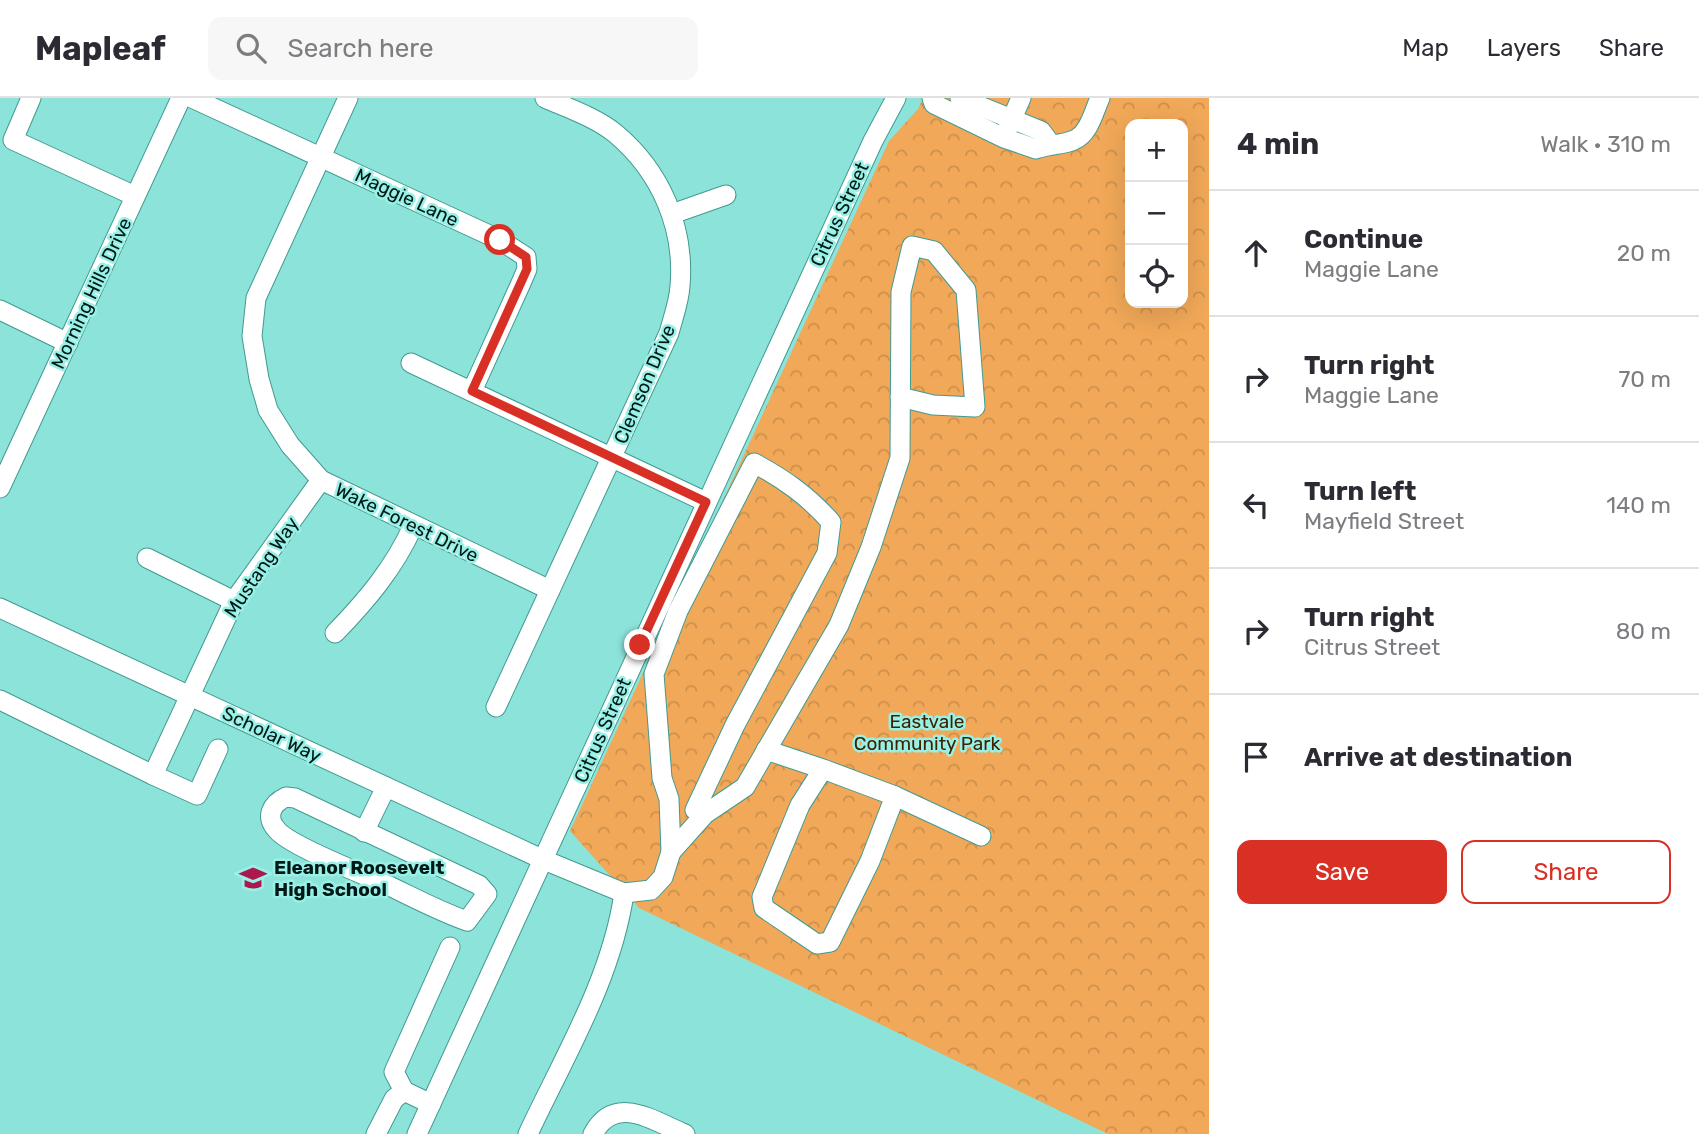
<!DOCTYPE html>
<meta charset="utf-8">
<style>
body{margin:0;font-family:Rubik,sans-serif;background:#f7f7f7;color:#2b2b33}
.controls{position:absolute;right:21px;top:21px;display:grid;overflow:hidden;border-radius:14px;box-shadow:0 7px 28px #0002}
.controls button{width:63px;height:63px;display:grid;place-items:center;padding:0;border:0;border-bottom:2px solid #e1e1e2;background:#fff;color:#2b2b33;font:35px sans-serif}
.stop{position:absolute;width:21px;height:21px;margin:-16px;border:5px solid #d93025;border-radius:50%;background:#fff}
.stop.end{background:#d93025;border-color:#fff;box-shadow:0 2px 7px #0008}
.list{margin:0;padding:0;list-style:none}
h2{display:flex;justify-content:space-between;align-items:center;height:91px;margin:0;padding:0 28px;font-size:30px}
h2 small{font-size:23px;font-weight:400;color:#7c7c81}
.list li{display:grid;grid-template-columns:46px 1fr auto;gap:21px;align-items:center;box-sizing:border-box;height:126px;padding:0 28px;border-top:2px solid #e1e1e2}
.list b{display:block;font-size:26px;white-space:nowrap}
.list p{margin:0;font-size:23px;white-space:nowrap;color:#7c7c81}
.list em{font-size:23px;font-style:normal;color:#7c7c81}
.actions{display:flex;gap:14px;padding:21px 28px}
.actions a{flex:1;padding:16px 0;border:2px solid #d93025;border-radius:14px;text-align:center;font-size:24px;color:#d93025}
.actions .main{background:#d93025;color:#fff}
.icon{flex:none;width:38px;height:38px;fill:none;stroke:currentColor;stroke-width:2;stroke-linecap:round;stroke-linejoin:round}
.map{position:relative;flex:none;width:1209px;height:1036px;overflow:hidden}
header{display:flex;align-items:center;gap:42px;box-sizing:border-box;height:98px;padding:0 35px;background:#fff;border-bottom:2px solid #e1e1e2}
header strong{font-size:33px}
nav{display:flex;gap:38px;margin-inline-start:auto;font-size:24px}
.search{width:490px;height:63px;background:#f7f7f7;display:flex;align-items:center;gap:18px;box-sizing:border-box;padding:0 24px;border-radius:14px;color:#7c7c81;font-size:26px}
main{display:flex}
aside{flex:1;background:#fff}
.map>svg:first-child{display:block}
.park{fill:url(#park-crowns);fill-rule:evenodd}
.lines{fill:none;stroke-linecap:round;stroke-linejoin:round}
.minor-casing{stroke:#419a91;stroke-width:21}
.minor{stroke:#fff;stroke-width:19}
.route{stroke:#d93025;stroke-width:9}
.labels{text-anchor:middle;stroke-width:5;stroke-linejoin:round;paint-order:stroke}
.street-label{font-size:19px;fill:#001917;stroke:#99f0e6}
.park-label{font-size:19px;fill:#3f2200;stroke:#99f0e6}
.poi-label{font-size:19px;font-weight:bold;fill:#001917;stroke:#99f0e6;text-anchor:start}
</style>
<header>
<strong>Mapleaf</strong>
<div class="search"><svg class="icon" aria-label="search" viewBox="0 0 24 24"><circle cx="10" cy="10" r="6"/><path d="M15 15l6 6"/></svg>Search here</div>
<nav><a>Map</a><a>Layers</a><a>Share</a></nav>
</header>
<main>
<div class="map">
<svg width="1209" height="1036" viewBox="0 0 1209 1036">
<defs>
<pattern id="park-crowns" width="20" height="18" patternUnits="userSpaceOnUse" patternTransform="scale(1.75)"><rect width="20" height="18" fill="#f1a858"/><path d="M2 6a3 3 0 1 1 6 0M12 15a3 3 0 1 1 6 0" fill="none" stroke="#cd904c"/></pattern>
</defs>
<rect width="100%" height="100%" fill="#8ce3d9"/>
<path class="park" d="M923,0H1209V1036H1108L639,810L570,733L889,43L918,11ZM1130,26H1183V205H1130Z"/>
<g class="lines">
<defs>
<g id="minor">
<polyline points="31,0 13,42 135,98"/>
<polyline points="192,0 500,142 526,159 527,171 521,185 472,293"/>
<polyline points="348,0 256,200 252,238 259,281 268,312 290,347 321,382 550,492"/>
<path d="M932,0L934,6L1004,40L1036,51C1049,46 1063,47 1074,42C1089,36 1094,13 1100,0"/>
<polyline points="960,0 1041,33 1050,45"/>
<polyline points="1007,32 1021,0"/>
<polyline points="672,116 726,97"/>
<polyline points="0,212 68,245"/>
<polyline points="411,265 706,404"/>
<polyline points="0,390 181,0"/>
<polyline points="147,460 234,503"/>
<path d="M0,510L544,762L624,795L651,792L663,779L671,754L669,701L662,680L654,576L678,513L754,365C784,381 808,398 831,424L827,455L735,627L695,712"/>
<path d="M335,535C367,502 394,470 413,428"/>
<polyline points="0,602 153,677"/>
<path d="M496,609L669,235C673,220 679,204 680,188C685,130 661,74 616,36C597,20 568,10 545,0"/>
<polyline points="218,651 197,697 153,677 234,503 321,382"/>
<polyline points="766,652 823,671 800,707 762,799 764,810 817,846 830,844 870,763 895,698 823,671"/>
<polyline points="895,698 981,738"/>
<path d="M286,699L295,700L479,787L487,796L467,823C438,813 411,798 383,785C361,775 290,748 277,732C265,719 271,706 286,699Z"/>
<polyline points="364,734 386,689"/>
<polyline points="671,754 705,716 745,689 839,527 871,449 900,360 901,194 912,148 934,153 966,192 975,309 933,307 900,299"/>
<polyline points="431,1006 404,993 394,974 450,849"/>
<polyline points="376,1036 394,1001 404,993"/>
<polyline points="417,1036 873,43 896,0"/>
<path d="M528,1036C564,959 612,880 624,795"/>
<path d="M593,1036C615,995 653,1023 685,1036"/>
</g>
</defs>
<use href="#minor" class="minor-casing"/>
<use href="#minor" class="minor"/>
</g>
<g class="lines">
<polyline class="route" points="500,142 526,159 527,171 472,293 706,404 640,547"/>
</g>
<defs>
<symbol id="school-bare" viewBox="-9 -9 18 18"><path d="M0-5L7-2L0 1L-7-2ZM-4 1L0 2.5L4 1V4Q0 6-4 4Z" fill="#ab184e" stroke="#99f0e6" stroke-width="2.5" paint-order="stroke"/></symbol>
</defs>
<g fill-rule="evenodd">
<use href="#school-bare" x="234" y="761" width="38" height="38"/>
</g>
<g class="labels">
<g class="street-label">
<text transform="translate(407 99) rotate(25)" y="7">Maggie Lane</text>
<text transform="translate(839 116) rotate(-65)" y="7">Citrus Street</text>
<text transform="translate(91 195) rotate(-65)" y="7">Morning Hills Drive</text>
<text transform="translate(644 286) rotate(-67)" y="7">Clemson Drive</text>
<text transform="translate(407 424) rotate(26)" y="7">Wake Forest Drive</text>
<text transform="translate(261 469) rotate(-56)" y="7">Mustang Way</text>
<text transform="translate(602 632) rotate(-66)" y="7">Citrus Street</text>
<text transform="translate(272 636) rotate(25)" y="7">Scholar Way</text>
</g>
<g class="park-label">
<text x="927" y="630">Eastvale<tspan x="927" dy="22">Community Park</tspan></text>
</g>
<g class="poi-label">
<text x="274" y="776">Eleanor Roosevelt<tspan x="274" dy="22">High School</tspan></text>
</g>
</g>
</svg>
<div class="controls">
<button>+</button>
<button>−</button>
<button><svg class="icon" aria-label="locate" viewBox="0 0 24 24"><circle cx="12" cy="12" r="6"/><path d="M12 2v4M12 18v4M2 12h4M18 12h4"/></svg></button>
</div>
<div class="stop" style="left:500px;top:142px"></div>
<div class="stop end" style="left:640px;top:547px"></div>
</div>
<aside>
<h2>4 min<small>Walk · 310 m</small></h2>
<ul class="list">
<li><svg class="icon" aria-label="ahead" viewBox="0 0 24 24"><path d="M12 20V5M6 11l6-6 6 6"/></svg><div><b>Continue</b><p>Maggie Lane</p></div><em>20 m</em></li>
<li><svg class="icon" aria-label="right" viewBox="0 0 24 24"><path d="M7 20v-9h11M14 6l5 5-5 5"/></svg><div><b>Turn right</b><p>Maggie Lane</p></div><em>70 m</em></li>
<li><svg class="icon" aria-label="left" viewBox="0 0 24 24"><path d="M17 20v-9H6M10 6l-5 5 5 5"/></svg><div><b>Turn left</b><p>Mayfield Street</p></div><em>140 m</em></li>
<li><svg class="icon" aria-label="right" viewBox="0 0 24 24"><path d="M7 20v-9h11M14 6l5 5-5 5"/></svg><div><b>Turn right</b><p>Citrus Street</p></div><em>80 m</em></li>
<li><svg class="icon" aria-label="arrive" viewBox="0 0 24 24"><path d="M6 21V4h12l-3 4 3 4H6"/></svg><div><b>Arrive at destination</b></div></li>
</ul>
<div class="actions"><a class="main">Save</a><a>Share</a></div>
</aside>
</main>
